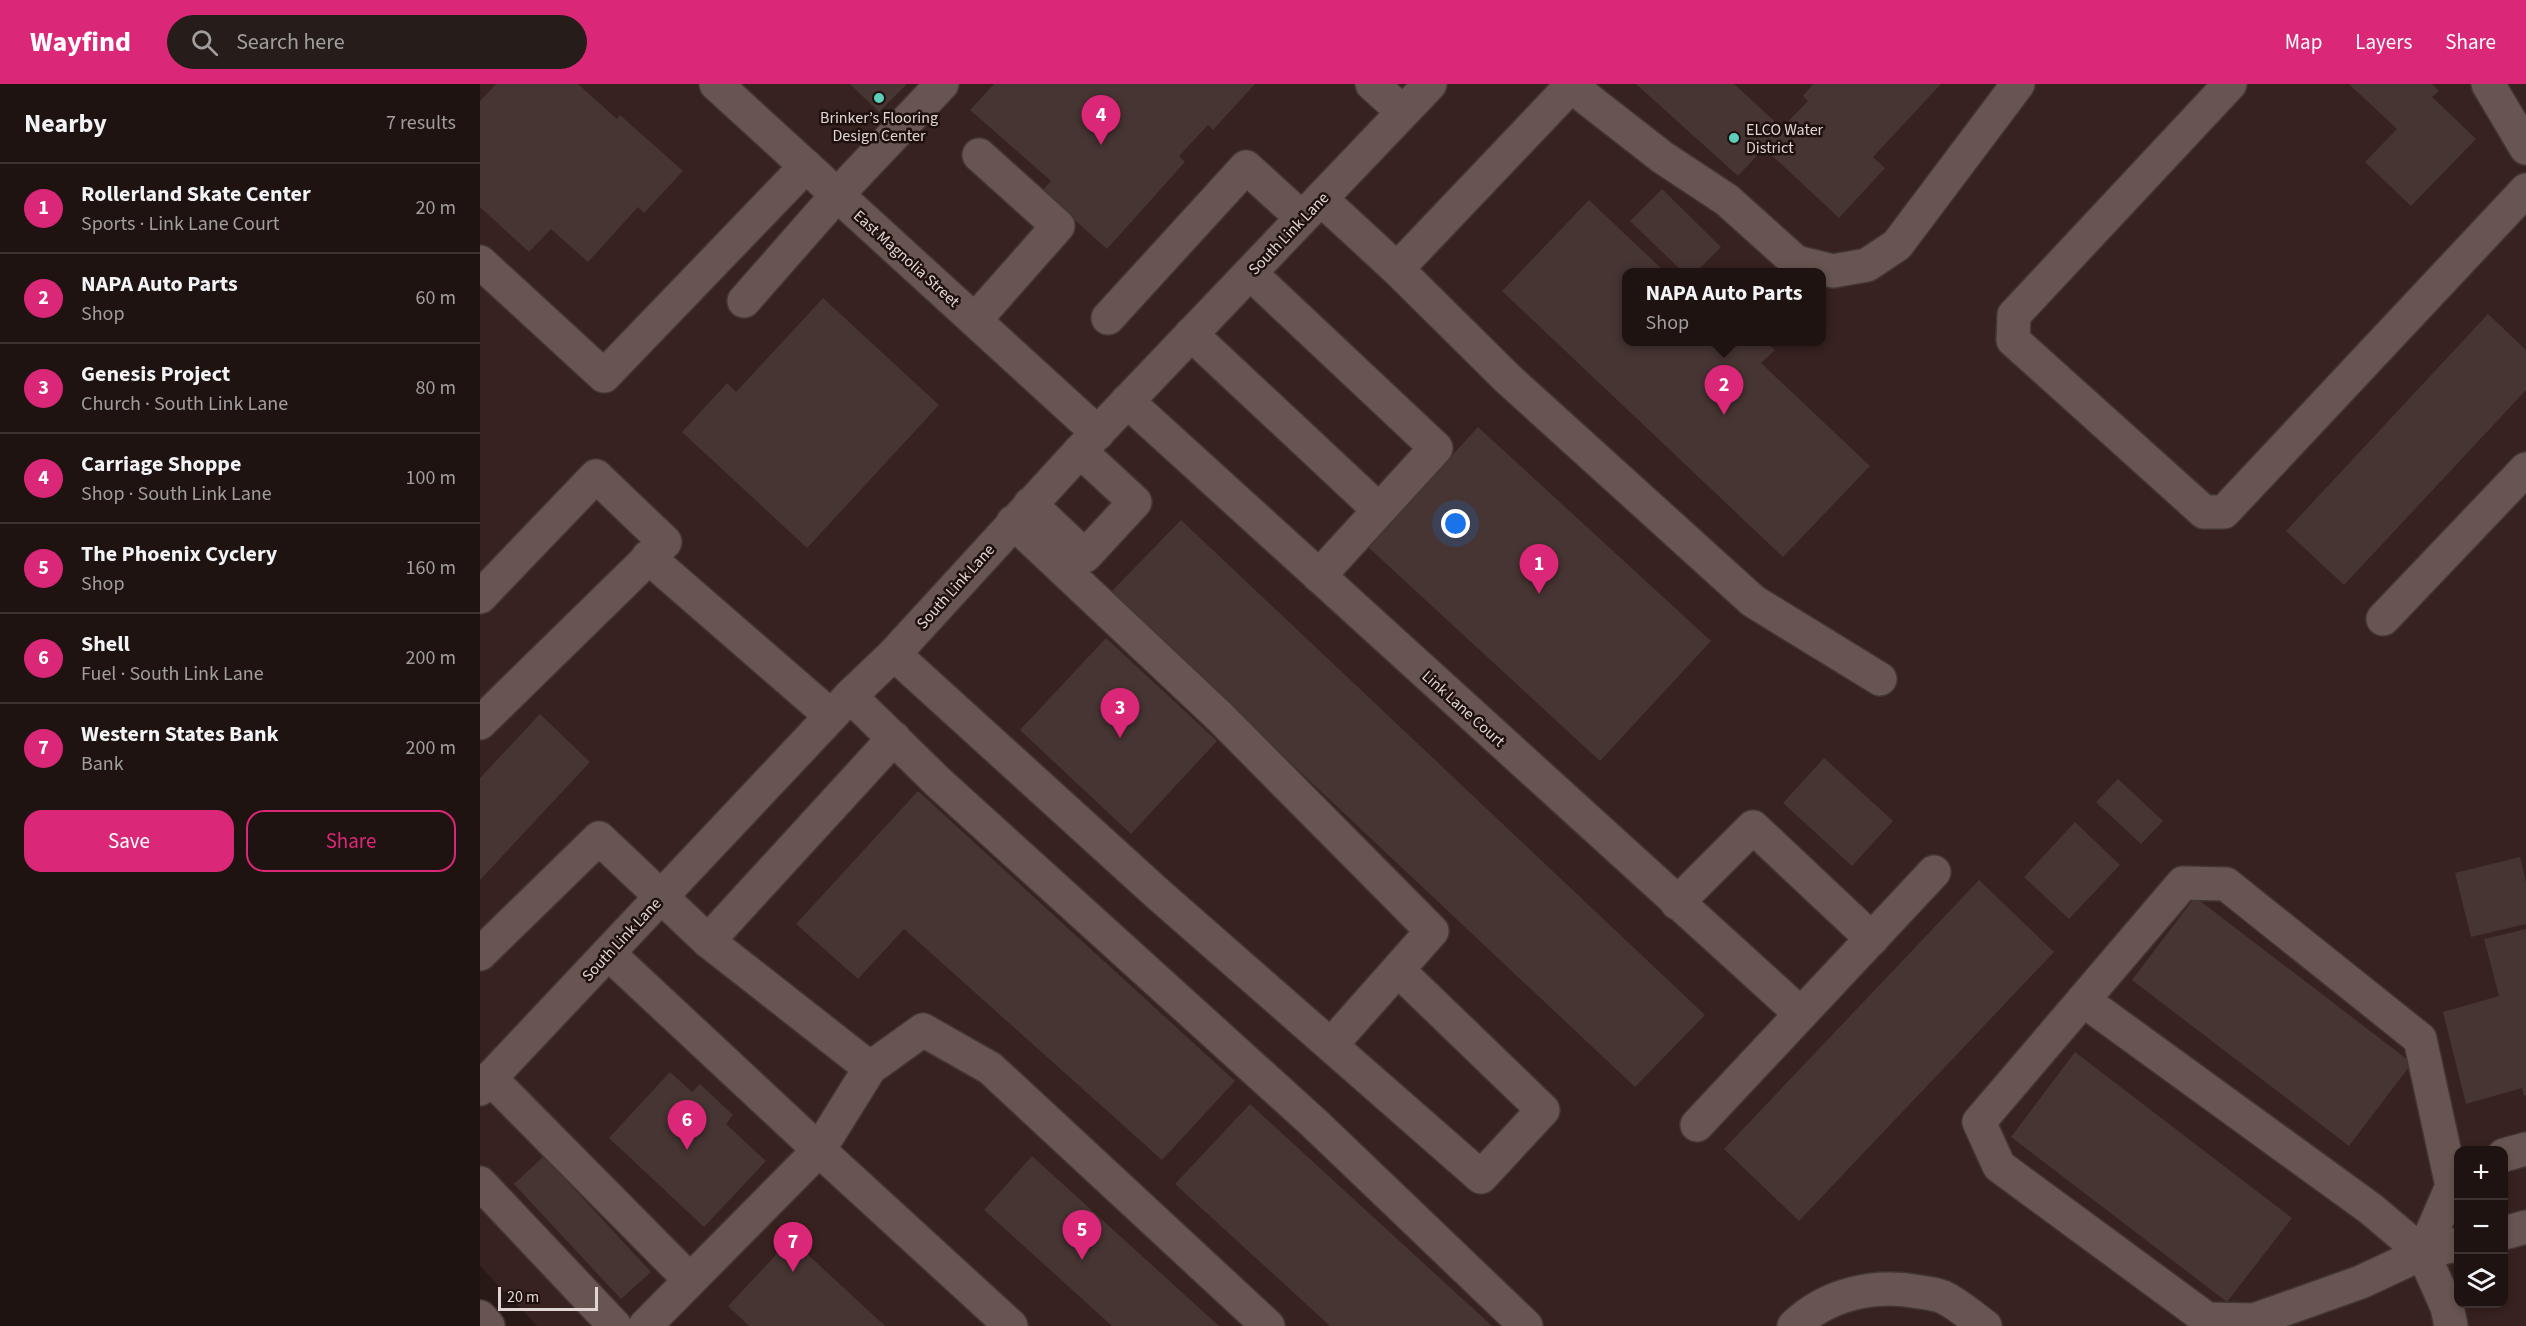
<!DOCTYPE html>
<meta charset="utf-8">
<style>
body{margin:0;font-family:"Source Sans 3",sans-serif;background:#261c19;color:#f1f3f6}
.controls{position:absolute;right:18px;bottom:18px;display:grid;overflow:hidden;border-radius:12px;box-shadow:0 3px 9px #0003}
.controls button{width:54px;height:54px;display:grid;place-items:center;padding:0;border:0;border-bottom:2px solid #3c3230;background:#1e1310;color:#f1f3f6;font:30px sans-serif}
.scale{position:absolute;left:18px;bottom:15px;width:100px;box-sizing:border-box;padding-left:6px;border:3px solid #e0d5d3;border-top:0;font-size:16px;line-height:21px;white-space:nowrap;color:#e0d5d3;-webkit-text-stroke:4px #1e100d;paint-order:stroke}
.you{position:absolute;left:976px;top:440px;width:21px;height:21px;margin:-15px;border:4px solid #fff;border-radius:50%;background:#1a73e8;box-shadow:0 0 0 9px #1a73e833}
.badge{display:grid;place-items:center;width:39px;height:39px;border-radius:50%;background:#db2777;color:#fff;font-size:20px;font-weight:700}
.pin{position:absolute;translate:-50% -50px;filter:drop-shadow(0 2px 3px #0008)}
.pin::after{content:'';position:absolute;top:32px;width:21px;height:18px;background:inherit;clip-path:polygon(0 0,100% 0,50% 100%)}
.popup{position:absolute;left:1142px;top:184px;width:204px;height:78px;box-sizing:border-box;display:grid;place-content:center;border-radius:12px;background:#1e1310;filter:drop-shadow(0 2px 4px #0005);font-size:20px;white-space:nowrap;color:#a19e9f}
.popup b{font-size:22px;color:#f1f3f6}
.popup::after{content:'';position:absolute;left:50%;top:100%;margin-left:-12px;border:12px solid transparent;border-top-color:#1e1310}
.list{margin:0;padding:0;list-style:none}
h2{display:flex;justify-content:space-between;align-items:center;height:78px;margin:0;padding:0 24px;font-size:26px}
h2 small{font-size:20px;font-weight:400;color:#a19e9f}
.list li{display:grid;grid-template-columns:39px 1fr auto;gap:18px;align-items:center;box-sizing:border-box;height:90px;padding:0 24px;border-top:2px solid #3c3230}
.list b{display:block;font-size:22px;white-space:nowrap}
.list p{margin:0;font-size:20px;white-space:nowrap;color:#a19e9f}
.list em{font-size:20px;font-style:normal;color:#a19e9f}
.actions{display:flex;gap:12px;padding:18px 24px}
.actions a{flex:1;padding:14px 0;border:2px solid #db2777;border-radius:18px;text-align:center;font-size:21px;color:#db2777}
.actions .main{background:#db2777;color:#fff}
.icon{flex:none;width:33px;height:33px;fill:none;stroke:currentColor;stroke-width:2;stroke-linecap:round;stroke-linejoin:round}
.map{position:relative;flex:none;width:2046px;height:1242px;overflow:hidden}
header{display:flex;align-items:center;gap:36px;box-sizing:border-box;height:84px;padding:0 30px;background:#db2777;color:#fff}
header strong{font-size:28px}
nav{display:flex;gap:33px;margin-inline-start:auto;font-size:21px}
.search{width:420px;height:54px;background:#261c19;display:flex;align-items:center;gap:15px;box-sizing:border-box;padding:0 21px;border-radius:33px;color:#a19e9f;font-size:22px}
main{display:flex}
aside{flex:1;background:#1e1310}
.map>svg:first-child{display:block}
.built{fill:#37221f;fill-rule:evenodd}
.building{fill:#463532}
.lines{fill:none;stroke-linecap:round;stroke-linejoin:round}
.minor-casing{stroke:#423635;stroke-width:36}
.minor{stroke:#685552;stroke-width:33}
.poi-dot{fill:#5dceb9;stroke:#1e100d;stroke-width:2}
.labels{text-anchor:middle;stroke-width:5;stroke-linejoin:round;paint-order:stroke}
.poi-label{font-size:16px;fill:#e0d5d3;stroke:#1e100d}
.street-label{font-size:16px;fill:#e0d5d3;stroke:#1e100d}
</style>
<header>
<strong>Wayfind</strong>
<div class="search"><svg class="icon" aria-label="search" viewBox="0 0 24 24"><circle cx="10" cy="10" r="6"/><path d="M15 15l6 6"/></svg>Search here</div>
<nav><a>Map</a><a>Layers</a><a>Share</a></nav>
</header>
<main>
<aside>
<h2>Nearby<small>7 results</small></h2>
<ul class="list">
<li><span class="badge">1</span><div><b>Rollerland Skate Center</b><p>Sports · Link Lane Court</p></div><em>20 m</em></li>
<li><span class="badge">2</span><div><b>NAPA Auto Parts</b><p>Shop</p></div><em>60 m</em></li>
<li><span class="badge">3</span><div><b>Genesis Project</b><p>Church · South Link Lane</p></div><em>80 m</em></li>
<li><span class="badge">4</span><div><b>Carriage Shoppe</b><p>Shop · South Link Lane</p></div><em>100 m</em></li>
<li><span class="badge">5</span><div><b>The Phoenix Cyclery</b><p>Shop</p></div><em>160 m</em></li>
<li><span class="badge">6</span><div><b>Shell</b><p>Fuel · South Link Lane</p></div><em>200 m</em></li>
<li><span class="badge">7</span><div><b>Western States Bank</b><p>Bank</p></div><em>200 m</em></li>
</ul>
<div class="actions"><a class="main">Save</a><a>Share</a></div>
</aside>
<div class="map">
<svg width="2046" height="1242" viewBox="0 0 2046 1242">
<rect width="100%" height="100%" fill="#281916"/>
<path class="built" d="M0,0H2046V1242H57L0,1182ZM1146,188H1342V258H1146ZM1978,1066H2024V1220H1978Z"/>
<g class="building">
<polygon points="16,0 98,0 137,35 140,31 203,87 164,129 158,123 108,178 71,145 49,168 0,123 0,17"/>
<polygon points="370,0 427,0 399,28"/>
<polygon points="514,0 775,0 733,46 728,41 699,72 705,78 627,165 562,107 571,97 490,26"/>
<polygon points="1156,0 1254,0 1302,44 1328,17 1323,12 1333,0 1461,0 1393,73 1405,84 1359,134 1284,64 1258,92"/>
<polygon points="1869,0 1952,0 1959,7 1952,13 1996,55 1931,122 1885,78 1917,45"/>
<polygon points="1182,105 1241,163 1216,188 1203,188 1150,137"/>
<polygon points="1109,116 1185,188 1146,188 1146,258 1286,258 1295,266 1281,279 1390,382 1303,473 1022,207"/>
<polygon points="343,214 459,321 327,464 202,348 247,299 256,308"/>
<polygon points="2008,230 2046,266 2046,306 1864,501 1806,447"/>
<polygon points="998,343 1231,557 1120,677 888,463"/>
<polygon points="701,436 1225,931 1155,1003 630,509"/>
<polygon points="626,554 737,657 651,750 540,646"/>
<polygon points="60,630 110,678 0,796 0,694"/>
<polygon points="1344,674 1413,737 1372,782 1303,719"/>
<polygon points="1638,695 1683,737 1661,760 1616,718"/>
<polygon points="438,707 755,997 682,1076 424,845 378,895 316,840"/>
<polygon points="1595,738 1640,781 1589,835 1544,793"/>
<polygon points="2040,773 2046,798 2046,840 1991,853 1975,789"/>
<polygon points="1499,796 1574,868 1319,1137 1244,1065"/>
<polygon points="1715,813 1932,979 1869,1062 1652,896"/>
<polygon points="2046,845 2046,1011 2044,1012 2042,1004 1986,1020 1963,928 2019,912 2004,855"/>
<polygon points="1595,968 1812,1134 1747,1218 1531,1053"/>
<polygon points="190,988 212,1008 220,1000 253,1031 246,1040 286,1077 224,1143 129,1054"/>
<polygon points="770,1020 1012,1242 850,1242 695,1100"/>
<polygon points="64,1072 171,1188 141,1215 34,1100"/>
<polygon points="552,1072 739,1242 632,1242 504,1126"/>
<polygon points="311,1155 405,1242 269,1242 248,1222"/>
</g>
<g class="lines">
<defs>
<g id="minor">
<polyline points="236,0 618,349"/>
<polyline points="892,0 923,28"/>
<polyline points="1750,0 1534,231 1533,256 1724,428 1744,428 2046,106"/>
<polyline points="2008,0 2046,64"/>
<polyline points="1091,2 1182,73 1247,116 1316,178 1353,187 1387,181 1417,161 1538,0"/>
<polyline points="841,115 917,185 1091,2 1089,0"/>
<polyline points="0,178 124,292 326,82"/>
<polyline points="917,185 1027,294 1273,517 1400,595"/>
<polyline points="770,189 956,364 839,492"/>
<polyline points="264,217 357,111 462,0"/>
<polyline points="628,234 766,83 822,134"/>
<polyline points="495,236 578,142 499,71"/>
<polyline points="711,250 899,426"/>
<polyline points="647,317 1321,930"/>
<polyline points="550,420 605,472 655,418 600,367"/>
<polyline points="533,438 740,633 952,847 851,961"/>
<polyline points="168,473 351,632"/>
<polyline points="0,513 116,392 185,458 0,639"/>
<polyline points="1903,535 2046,385"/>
<polyline points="414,570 678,810 1001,1093 1063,1026 919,887"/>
<polyline points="370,612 458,698 834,1039 1046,1242"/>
<polyline points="1197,819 1273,743 1392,855"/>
<polyline points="128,869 339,1066 390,984 443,946 510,984 788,1242"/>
<polyline points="0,870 119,754 228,857"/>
<polyline points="1603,916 1891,1125 1943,1169 1967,1223 1971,1242"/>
<polyline points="390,984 228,857 414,654"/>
<polyline points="10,994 210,1196"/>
<polyline points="0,1005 370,612 414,570 600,367 950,0"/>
<polyline points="1217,1041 1454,788"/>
<polyline points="2024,1071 2046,1065"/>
<polyline points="0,1099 135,1242"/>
<polyline points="2024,1149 2046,1143"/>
<polyline points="1943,1169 1972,1102 1940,955 1746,800 1703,799 1499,1038 1519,1082 1727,1235 1774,1236 1881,1198 1943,1169 1978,1160"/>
<polyline points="0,1233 8,1242"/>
<polyline points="165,1242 339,1066 531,1242"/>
<path d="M1314,1242C1347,1210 1395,1199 1440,1208C1447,1209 1456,1210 1463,1213C1478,1220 1492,1233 1505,1242"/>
</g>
</defs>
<use href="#minor" class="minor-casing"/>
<use href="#minor" class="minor"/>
</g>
<g class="poi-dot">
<circle cx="399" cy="14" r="6"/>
<circle cx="1254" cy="54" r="6"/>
</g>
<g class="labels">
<g class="poi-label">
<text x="399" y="39">Brinker’s Flooring<tspan x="399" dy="18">Design Center</tspan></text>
<text x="1266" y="51" text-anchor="start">ELCO Water<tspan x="1266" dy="18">District</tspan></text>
</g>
<g class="street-label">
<text transform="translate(808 149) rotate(-46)" y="6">South Link Lane</text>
<text transform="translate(427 174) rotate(42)" y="6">East Magnolia Street</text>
<text transform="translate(475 502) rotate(-48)" y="6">South Link Lane</text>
<text transform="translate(984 624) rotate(42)" y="6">Link Lane Court</text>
<text transform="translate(141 855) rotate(-47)" y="6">South Link Lane</text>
</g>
</g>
</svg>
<div class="controls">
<button>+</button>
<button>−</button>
<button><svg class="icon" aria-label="layers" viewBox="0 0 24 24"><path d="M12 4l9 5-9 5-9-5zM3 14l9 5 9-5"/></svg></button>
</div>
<div class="scale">20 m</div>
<div class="you"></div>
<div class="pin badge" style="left:1059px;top:510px">1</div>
<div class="pin badge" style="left:1244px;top:331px">2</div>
<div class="popup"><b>NAPA Auto Parts</b>Shop</div>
<div class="pin badge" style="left:640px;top:654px">3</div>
<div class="pin badge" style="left:621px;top:61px">4</div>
<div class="pin badge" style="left:602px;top:1176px">5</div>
<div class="pin badge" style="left:207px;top:1066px">6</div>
<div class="pin badge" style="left:313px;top:1188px">7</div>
</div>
</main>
